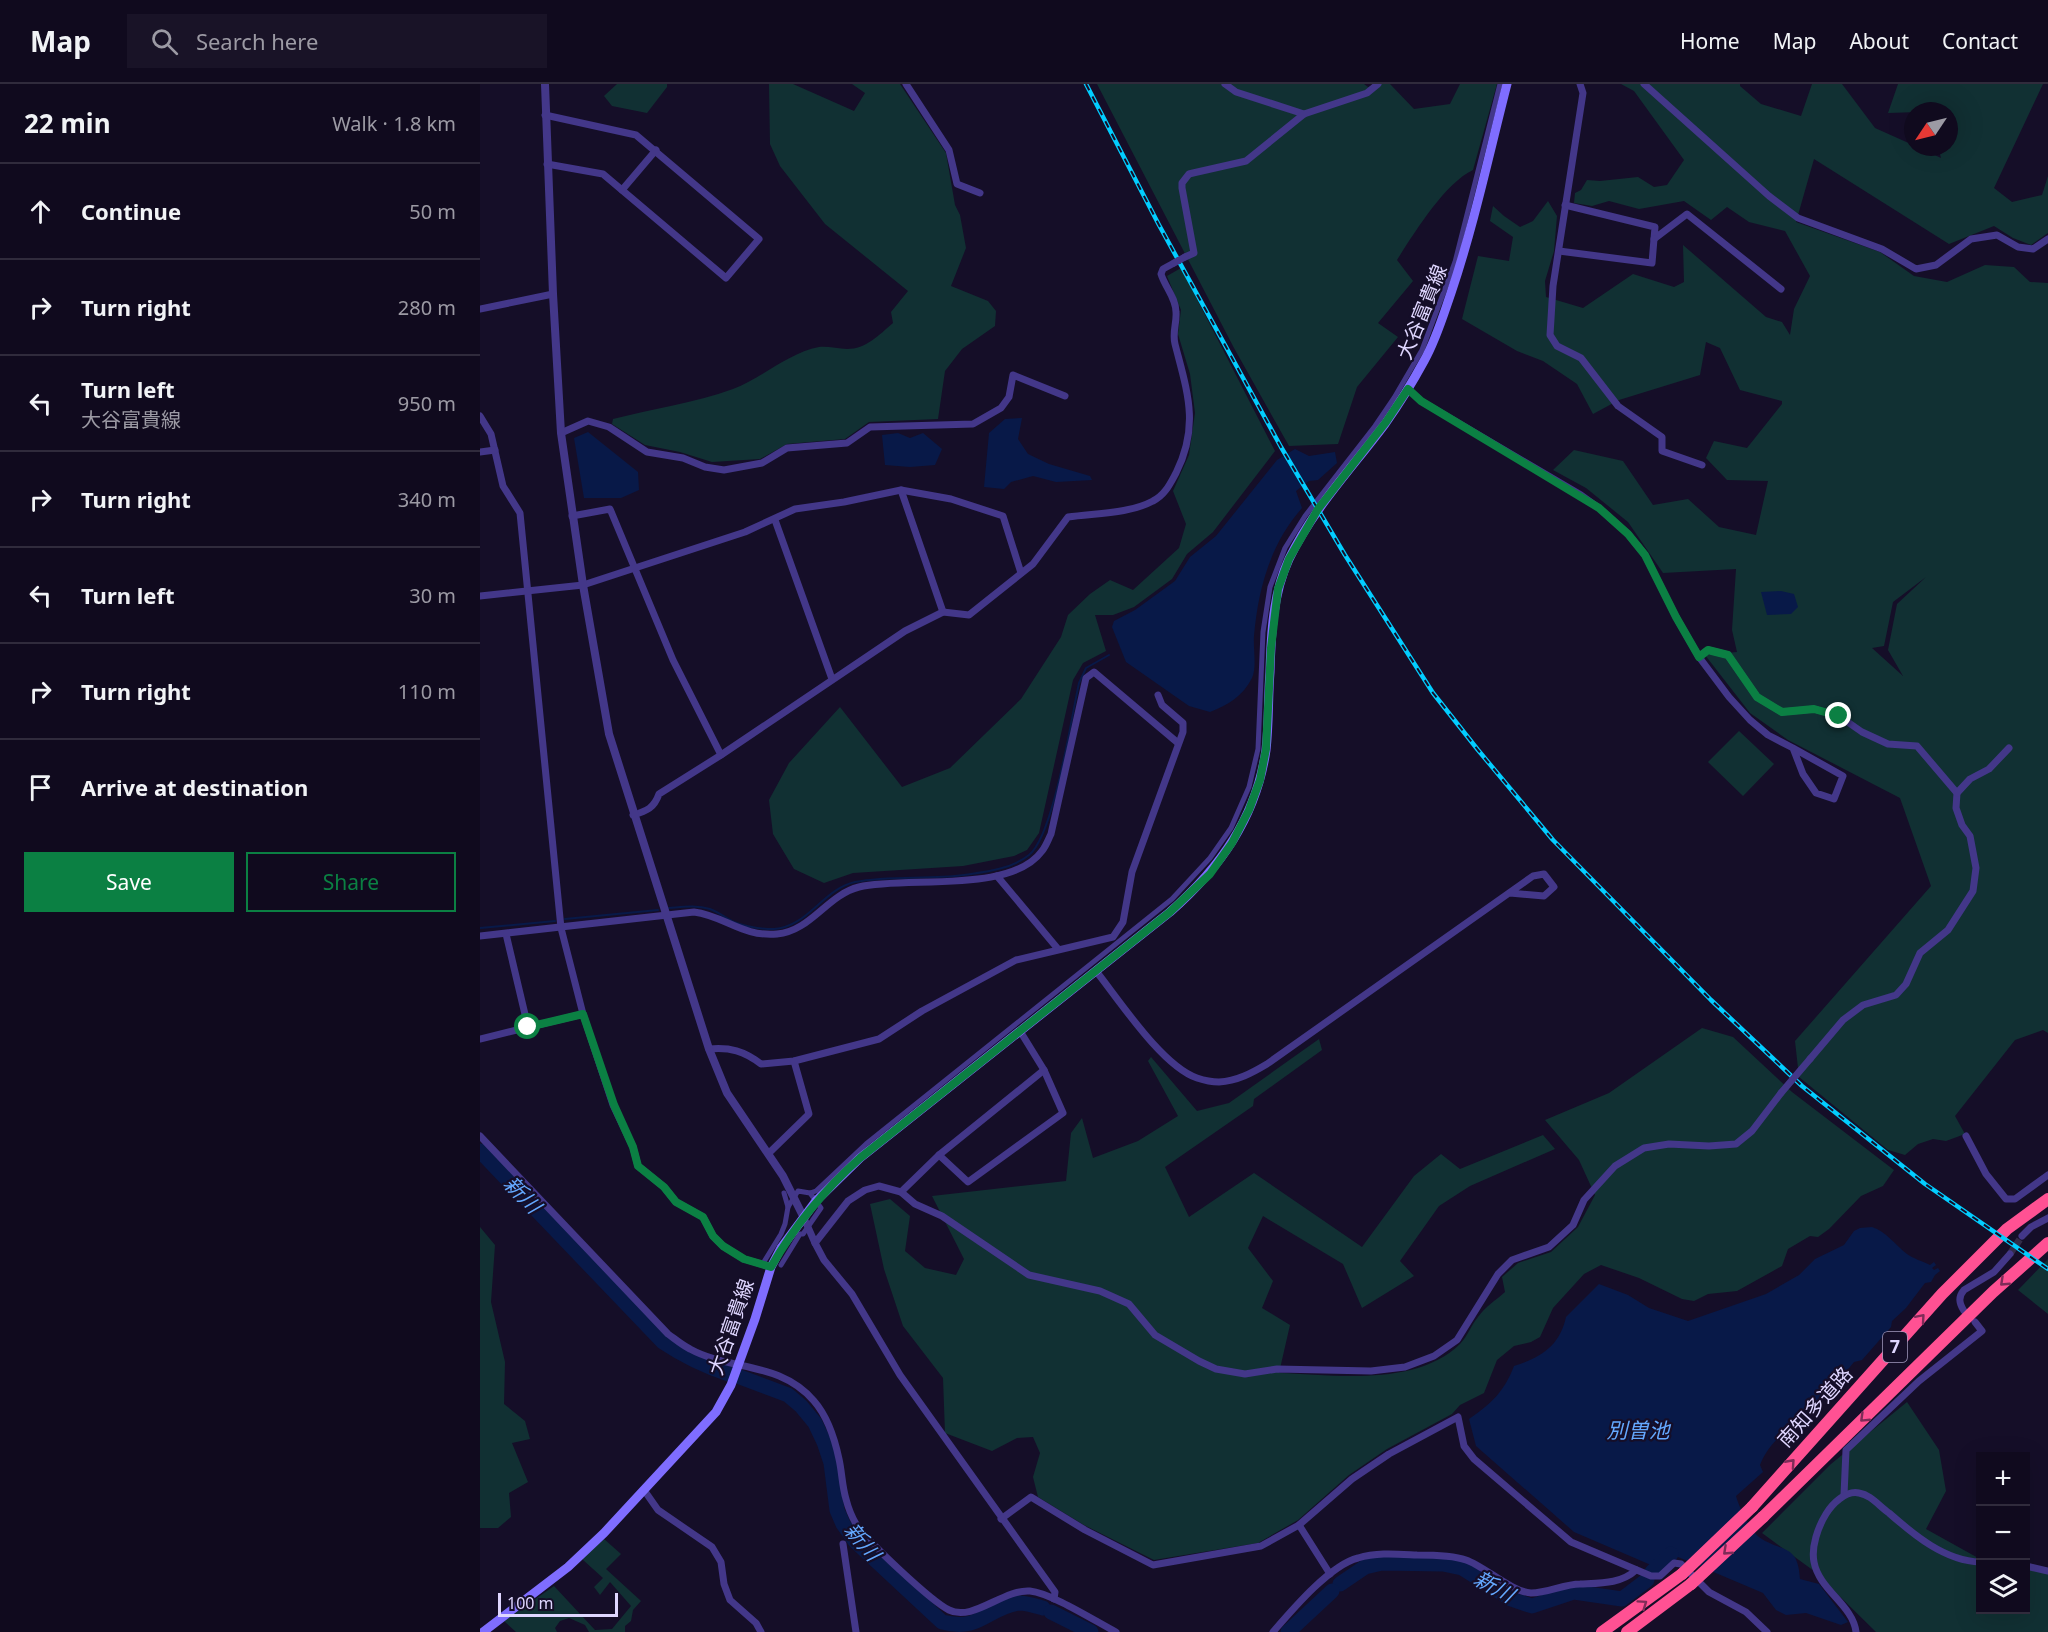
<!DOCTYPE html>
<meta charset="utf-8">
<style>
body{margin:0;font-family:"Noto Sans","Noto Sans JP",sans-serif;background:#191327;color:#f1f3f6}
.controls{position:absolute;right:18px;bottom:18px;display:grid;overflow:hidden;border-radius:0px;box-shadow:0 6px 24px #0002}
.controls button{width:54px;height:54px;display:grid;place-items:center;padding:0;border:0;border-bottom:2px solid #302b3c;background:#100a1e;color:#f1f3f6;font:30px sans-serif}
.compass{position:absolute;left:1424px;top:18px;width:54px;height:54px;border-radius:50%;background:#100a1e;box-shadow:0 6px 24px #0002;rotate:235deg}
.scale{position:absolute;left:18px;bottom:15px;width:120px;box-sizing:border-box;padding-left:6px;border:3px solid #dfd6ff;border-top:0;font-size:16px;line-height:21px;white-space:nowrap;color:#dfd6ff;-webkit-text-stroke:4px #150e28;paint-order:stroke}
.stop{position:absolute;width:18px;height:18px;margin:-14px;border:4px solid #0b8043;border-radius:50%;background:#fff}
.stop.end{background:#0b8043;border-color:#fff;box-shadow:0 2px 6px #0008}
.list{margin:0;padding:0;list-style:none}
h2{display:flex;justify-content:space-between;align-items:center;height:78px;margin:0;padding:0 24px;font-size:26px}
h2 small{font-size:20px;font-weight:400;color:#9c9aa4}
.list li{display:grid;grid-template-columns:39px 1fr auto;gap:18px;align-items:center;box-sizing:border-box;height:96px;padding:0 24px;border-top:2px solid #302b3c}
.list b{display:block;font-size:22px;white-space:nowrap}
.list p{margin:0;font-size:20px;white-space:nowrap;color:#9c9aa4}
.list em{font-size:20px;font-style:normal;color:#9c9aa4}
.actions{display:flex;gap:12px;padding:18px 24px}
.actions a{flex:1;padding:14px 0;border:2px solid #0b8043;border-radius:0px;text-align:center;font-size:21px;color:#0b8043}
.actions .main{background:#0b8043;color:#fff}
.icon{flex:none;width:33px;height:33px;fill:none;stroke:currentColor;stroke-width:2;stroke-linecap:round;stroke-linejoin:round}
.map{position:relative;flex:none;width:1568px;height:1548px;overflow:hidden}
header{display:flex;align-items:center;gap:36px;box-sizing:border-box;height:84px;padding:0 30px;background:#100a1e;border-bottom:2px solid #302b3c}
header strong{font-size:28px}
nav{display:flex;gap:33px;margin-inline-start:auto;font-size:21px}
.search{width:420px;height:54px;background:#191327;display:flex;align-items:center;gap:15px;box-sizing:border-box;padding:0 21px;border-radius:0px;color:#9c9aa4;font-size:22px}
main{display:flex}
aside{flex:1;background:#100a1e}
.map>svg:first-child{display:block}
.green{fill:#113033;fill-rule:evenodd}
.water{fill:#081948}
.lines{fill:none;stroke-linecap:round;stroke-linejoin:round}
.stream{stroke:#081948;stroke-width:2}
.river{stroke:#081948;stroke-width:15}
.minor-tunnel{stroke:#332c48;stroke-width:7;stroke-dasharray:7 3.5;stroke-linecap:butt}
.pedestrian{stroke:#433789;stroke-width:5}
.minor{stroke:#433789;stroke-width:7}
.tertiary{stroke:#433789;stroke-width:8}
.secondary{stroke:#7f6dff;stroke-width:9}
.motorway{stroke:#ff5193;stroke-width:12}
.rail-casing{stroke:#02cdff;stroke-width:4.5}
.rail{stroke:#150e28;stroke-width:2;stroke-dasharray:7;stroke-linecap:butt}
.minor-bridge{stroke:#433789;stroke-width:7}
.motorway-bridge{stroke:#ff5193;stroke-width:12}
.oneway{stroke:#7e2c58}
.route{stroke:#0b8043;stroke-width:8}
.labels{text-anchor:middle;stroke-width:4.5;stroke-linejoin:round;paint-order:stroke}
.shield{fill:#150e28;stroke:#a29abe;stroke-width:1.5}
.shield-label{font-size:18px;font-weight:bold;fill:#dfd6ff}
.street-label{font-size:20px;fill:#dfd6ff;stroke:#150e28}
.water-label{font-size:21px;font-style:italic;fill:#64a8ff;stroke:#150e28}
</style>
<header>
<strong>Map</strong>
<div class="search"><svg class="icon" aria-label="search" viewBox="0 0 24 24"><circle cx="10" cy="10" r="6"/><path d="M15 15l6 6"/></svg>Search here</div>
<nav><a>Home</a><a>Map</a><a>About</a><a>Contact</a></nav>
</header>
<main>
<aside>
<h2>22 min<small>Walk · 1.8 km</small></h2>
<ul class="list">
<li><svg class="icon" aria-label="ahead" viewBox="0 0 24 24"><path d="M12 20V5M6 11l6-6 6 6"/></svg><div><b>Continue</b></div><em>50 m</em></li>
<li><svg class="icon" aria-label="right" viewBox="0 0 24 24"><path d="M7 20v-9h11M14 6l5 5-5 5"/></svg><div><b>Turn right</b></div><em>280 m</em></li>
<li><svg class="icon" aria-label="left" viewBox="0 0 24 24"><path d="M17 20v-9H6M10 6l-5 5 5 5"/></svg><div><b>Turn left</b><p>大谷富貴線</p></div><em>950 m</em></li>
<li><svg class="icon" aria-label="right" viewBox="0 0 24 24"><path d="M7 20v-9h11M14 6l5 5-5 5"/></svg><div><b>Turn right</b></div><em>340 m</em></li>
<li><svg class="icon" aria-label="left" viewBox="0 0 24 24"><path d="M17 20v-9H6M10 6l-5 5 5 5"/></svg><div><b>Turn left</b></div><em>30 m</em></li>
<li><svg class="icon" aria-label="right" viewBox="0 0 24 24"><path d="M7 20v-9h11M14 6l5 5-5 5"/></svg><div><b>Turn right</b></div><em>110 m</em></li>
<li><svg class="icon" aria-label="arrive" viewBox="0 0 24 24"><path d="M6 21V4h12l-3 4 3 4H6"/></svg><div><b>Arrive at destination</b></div></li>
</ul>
<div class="actions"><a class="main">Save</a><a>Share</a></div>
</aside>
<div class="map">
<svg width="1568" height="1548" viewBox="0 0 1568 1548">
<rect width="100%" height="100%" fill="#150e28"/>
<g class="green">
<polygon points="137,0 187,0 187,3 167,29 132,22 124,12"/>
<path d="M289,0H313L374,27L385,9L372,0H420L466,69L475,121L480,131L486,164L471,202L508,217L516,227L515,242L482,265L465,287L458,335L389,338L365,355L307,360L280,375L232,378L200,368L165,361L132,340L133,335C172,325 214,319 253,305C282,294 308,269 339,263C348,262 358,265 367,265C386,265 399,251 413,239L411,228L428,207L345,140L300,82L290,60Z"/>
<path d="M617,0H884L888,3L896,0H910L934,25L970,20L980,0H1017L993,86C965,99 934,149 917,176L933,197L898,239L918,253L877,303L858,360L809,362L754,264Z"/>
<path d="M1141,0H1260V2L1281,20L1321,32L1332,0H1362L1395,44L1433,61V63H1438L1461,74L1458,63H1469V27L1408,29L1418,0H1563L1514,104L1532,118L1562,111L1568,92V149L1551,161L1533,154L1514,142L1469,160L1334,75L1316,138L1400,168L1434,192L1467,198L1505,181L1534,183L1550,198L1568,199V949L1563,946L1535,956L1475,1032L1485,1050L1466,1057L1453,1055L1438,1060L1425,1071L1408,1066L1319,993L1315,957L1451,802L1420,714L1308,656L1270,629L1225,571L1257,568L1252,546L1256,485L1183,489L1148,438L1106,404L1073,386L1094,366L1143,377L1173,421L1208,415L1239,443L1276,451L1288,397L1247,396L1226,374L1234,357L1267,364L1302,320V317L1260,306L1240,264L1226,258L1220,291L1139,316L1113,330L1097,300L1063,277L1037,267L982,235L998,172L1029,177L1033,153L1010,137L1013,122L1024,132L1040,143L1053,137L1068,117L1077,132L1074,167L1065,197L1066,213L1103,224L1153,190L1194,203L1204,198L1203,161L1286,233L1302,238L1310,251L1314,225L1330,192L1305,147L1269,138L1247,123L1231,136L1204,117L1159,125L1129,117L1112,122L1094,119L1095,109L1101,106L1107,96L1120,97L1158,93L1174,103L1187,101L1204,76L1154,7ZM1446,493L1417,520L1408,566L1423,592L1392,564L1404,562L1413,518Z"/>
<polygon points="701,184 795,367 733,448 707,470 692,495 654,523 633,531 615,531 626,567 603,579 593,596 559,749 547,766 534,772 483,782 373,789 344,799 314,785 293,750 289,716 309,679 360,623 422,703 470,684 541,615 581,553 588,531 610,510 630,496 653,506 699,464 706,440 693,407 709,371 715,329 710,290 698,250 701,226 687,192"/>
<polygon points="1259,647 1294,680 1263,712 1228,678"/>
<path d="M1222,944L1253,953L1312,1008L1414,1086L1403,1102L1381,1112L1349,1145L1338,1153L1330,1152L1308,1165L1302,1182L1257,1207L1228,1210L1214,1217L1202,1215L1159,1194L1121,1181L1104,1190L1073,1224L1060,1253L1051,1258L1034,1262L1017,1276L1004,1309L980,1321L972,1330L907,1365L869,1391L818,1436L778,1459L674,1476L604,1441L558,1413L553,1393L560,1369L553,1353L537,1354L512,1367L465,1349L463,1294L423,1242L404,1185L390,1120L410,1115L430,1132L425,1167L445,1184L476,1191L484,1175L452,1112L586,1097L591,1049L602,1034L613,1074L658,1057L698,1032L668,977L671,973L717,1027L749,1019L839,955L842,966L774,1015L773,1022L685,1083L709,1133L774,1089L882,1163L934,1092L961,1070L980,1085L1063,1051L1075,1065L990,1102L959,1122L920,1177L934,1192L882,1224L863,1180L783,1132L768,1164L793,1197L782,1224L810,1241L799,1289C855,1291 936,1303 980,1260C988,1252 991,1241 998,1233C1005,1223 1016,1216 1025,1208L1022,1193L1038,1179L1071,1168L1098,1143L1115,1111L1099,1076L1065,1036L1129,1009Z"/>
<polygon points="0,1143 15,1161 11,1218 25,1278 24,1320 45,1337 50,1355 32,1359 48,1398 29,1409 31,1433 18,1444 0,1444"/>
<polygon points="1568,1175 1568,1230 1538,1206"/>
<polygon points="1427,1318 1459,1366 1466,1407 1446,1445 1500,1475 1500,1526 1546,1526 1546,1485 1568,1489 1568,1548 1396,1548 1334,1487 1282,1449 1351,1380"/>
<polygon points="124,1455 141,1470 126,1485 161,1517 153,1526 151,1537 145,1542 145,1548 109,1548 105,1541 89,1534 80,1537 75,1544 77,1548 36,1548 24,1537 74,1502 115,1546 132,1545 151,1522 130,1498 120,1511 114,1503 123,1494 102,1475"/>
</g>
<g class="water">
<polygon points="542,334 538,355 548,370 569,380 610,392 612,396 576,398 553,392 531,398 524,405 504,403 509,349 525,335"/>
<polygon points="108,348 158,388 159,406 141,414 104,414 94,354"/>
<polygon points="418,349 430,354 443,349 462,365 455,381 430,383 405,381 402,351"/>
<path d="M815,365L829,372L855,368L857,379L838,396L829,397L816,407L822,424C790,460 778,506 774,552C773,564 777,583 772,594C763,612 748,621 730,628L709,622L646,578L632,543L634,537L655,526L695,497L710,473L736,452L797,376Z"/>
<polygon points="1301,507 1314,510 1318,523 1311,530 1287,531 1281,508"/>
<path d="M1392,1143C1406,1147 1415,1161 1427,1170C1434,1175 1442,1177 1450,1181L1454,1178L1456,1181L1452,1184L1454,1186L1458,1184L1460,1187L1455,1191L1451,1198L1445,1199L1426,1224L1412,1237L1411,1243L1382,1276L1374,1278C1363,1291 1354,1307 1341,1318C1319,1337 1291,1353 1280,1381L1283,1388L1256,1412C1259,1423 1270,1446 1279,1453C1301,1469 1318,1458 1320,1495L1339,1500L1368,1538L1361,1541L1326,1529L1306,1531L1296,1526L1283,1509L1191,1470L1189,1467L1171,1481L1094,1448L996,1362L989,1335C1011,1320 1024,1308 1034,1282C1060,1274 1080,1262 1086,1233L1119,1200L1148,1211L1169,1224L1208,1237L1286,1210L1319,1191L1335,1175L1364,1161L1374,1147L1380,1144Z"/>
</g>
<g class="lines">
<g class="stream">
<path d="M189,824C203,823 216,821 230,825C238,828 246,834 254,838C266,843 280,845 294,845C328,843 343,805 375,798C411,791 448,796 484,791C505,788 532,785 549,771C574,751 591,635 599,599L606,584L629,571"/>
<polyline points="85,835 178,826"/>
<polyline points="0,844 75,837"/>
</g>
<g class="river">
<path d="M0,1067L183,1258C204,1272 224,1282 249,1290"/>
<path d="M260,1293L308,1311L321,1322L335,1339L344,1358L351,1379L357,1426L363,1440L375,1457L462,1538C501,1548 506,1524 539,1519C546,1519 556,1522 563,1524"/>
<polyline points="1172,1488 1191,1470"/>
<polyline points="860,1500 885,1483 902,1479 963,1480 982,1484 1031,1515 1052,1522 1094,1508 1142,1515 1167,1496"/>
<polyline points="571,1528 611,1548"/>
<polyline points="808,1548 852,1507"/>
</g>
<polyline class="minor-tunnel" points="1530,1170 1542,1152"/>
<g class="pedestrian">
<polyline points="304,1109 308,1123"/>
<polyline points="330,1109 336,1107 386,1060 692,815 730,774 751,744 769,703 778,665 783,548 790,503 805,464 825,432 895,342 914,314 942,266 975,178 1020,0"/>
<polyline points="282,1181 301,1150 305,1140 308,1123 318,1107 330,1109 341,1124 323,1150 320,1150 301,1181"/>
</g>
<g class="minor">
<polyline points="426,0 469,66 477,100 500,109"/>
<polyline points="745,0 756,8 824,30"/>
<polyline points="1100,0 1103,9 1073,202 1070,251 1077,262 1101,274 1138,322 1182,353 1182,367 1222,381"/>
<polyline points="1164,0 1289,112 1318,134 1402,165 1436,185 1456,181 1491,155 1517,151 1538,163 1553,165 1568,155"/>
<polyline points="65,31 156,51 279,155 246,194 123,90 67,80"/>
<polyline points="142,106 176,66"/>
<polyline points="1085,121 1175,143 1174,155 1207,130 1301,205"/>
<polyline points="1079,167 1172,179 1174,155"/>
<polyline points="705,173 714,169 702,104 702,99 709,90 713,89 766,77 824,30 887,9 898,0"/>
<polyline points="0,225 73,210"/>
<polyline points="928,305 941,317 1101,411 1119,424 1148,450 1165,471 1196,533 1219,573 1249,613 1270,636 1288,651 1313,664 1323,690 1336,709 1354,715 1363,692 1313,664"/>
<polyline points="0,332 11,350 23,402 40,429 81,844 103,930 133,1021 153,1063 158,1082 184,1103 196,1118 223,1133 233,1152 243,1162 264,1175 291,1183"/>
<polyline points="81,349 108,337 129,343 167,368 203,374 225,383 244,386 282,379 307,364 367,359 390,343 493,340 521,324 529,313 533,291 585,312"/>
<polyline points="0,368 15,366"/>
<polyline points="421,406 463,528"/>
<polyline points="92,432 130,425 193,576 241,671"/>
<polyline points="295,436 352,595"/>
<polyline points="0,512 103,501 265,448 315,425 364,418 421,406 471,415 523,432 541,489"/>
<polyline points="1219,573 1228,566 1248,571 1277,613 1302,628 1334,625 1359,632 1382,648 1408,660 1437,662 1477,709 1476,724 1482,741 1490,752 1496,784 1493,807 1468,846 1440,869 1426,900 1416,911 1383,921 1363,936 1330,975"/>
<polyline points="1477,709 1490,695 1509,685 1529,664"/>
<path d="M153,731C167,727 174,724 179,710L241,671L425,547L463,528L489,531L553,480L588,433C615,429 649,430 673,417C685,411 690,400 696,389C720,341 707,307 695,260C692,248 697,239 696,228C696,214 685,203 681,190L683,185L694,179"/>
<polyline points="517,792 578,865"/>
<polyline points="26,850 48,943"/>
<path d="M0,852L214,828C245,832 262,853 297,850C331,847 347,811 379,803C427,792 531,810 562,767C566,762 568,756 571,750L606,594L614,588L698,659"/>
<path d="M616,887C639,916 682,982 717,994C723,996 733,998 739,998C757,997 772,989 787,980L1053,792L1064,790L1074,803L1064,812L1030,809"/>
<polyline points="0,955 103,930"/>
<path d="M229,965C250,963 264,967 281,980L314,977L399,955L442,927L536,876L633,853L643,838L652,788L703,648V639L682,621L678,611"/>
<path d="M0,1052L188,1250C195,1255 202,1261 210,1265C250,1287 300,1277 334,1317C347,1332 355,1356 359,1375C362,1388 362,1402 366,1415C368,1423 372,1433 376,1440C387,1457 451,1517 469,1526C493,1538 523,1505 550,1507C571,1509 615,1537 636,1548"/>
<polyline points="1486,1052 1506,1090 1526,1115 1535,1115 1568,1091"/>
<polyline points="289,1069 329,1030 314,977"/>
<polyline points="459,1071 488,1098 583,1029 564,986 540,947"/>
<polyline points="421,1108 459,1071 564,986"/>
<polyline points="323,1132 335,1159 368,1117 385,1106 399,1102 421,1108 435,1120 462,1132 549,1191 620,1207 649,1220 675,1251 719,1277 736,1285 765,1290 797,1285 891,1287 925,1283 954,1272 977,1256 1018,1190 1032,1176 1069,1163 1093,1141 1104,1116 1135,1082 1164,1064 1189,1060 1229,1062 1256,1060 1272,1047 1301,1009"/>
<polyline points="1542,1152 1551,1143 1568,1134"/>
<polyline points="335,1159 344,1176 372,1210 420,1291 575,1508 574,1515"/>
<path d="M1484,1227C1479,1219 1478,1213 1484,1206L1514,1188L1530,1170"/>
<polyline points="164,1406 178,1426 232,1463 241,1478 244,1500 250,1516 276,1539 281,1548"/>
<polyline points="1364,1411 1366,1366 1439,1297 1502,1247 1495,1238"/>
<polyline points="521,1435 551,1413 605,1446 673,1481 781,1462 819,1441 872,1395 909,1370 978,1333 984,1362 994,1375 1091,1458 1171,1492 1180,1492 1194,1479 1201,1480 1229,1508 1266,1528 1287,1548"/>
<polyline points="819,1441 850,1490"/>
<polyline points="363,1460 376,1548"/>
<polyline points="1546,1482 1568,1487"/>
<path d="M793,1548C812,1526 850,1481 878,1474C897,1468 917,1470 937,1471C952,1471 972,1471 986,1476C1004,1482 1032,1508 1051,1509C1068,1509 1084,1500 1100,1500C1120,1499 1141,1500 1156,1486"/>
<path d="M1376,1548C1373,1521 1339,1506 1334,1478C1331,1463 1338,1443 1346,1430C1352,1420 1366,1406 1379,1409C1391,1411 1399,1422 1409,1429C1434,1451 1465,1477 1500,1478"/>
</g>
<polyline class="tertiary" points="65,0 73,210 81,349 103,501 129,650 229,965 247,1009 303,1092 323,1132"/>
<path class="secondary" d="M3,1548L88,1483L124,1449L236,1328L251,1301L275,1235L291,1183L301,1164L336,1117L380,1074L690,828C740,784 776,734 786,666C789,640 788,613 790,588C791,550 793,509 809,475C833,425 872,384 905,340C919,320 932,299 944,277C956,256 963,232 971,209C994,141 1009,70 1027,0"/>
<g class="motorway">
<polyline points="1272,1423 1462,1210 1527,1145 1568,1115"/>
<polyline points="1283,1433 1513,1208 1568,1159"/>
<polyline points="1122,1548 1202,1490"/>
<polyline points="1147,1548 1211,1500"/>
</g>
<defs>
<polyline id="rail" points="606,0 679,141 801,363 865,471 953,609 998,666 1073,756 1231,916 1322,1002 1445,1100 1568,1185"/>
</defs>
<use href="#rail" class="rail-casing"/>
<use href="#rail" class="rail"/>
<g class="minor-bridge">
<polyline points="694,179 705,173"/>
<polyline points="1301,1009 1330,975"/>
</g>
<g class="motorway-bridge">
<polyline points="1202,1490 1272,1423"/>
<polyline points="1211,1500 1283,1433"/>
</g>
</g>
<defs><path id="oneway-chevron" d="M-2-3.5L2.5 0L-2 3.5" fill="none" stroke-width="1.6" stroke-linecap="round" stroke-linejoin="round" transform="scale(1.5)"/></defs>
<g class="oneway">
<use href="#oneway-chevron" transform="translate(1524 1198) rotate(137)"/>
<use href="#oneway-chevron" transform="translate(1441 1234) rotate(-49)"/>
<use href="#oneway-chevron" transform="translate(1384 1334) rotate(136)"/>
<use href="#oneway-chevron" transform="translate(1311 1379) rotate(-48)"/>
<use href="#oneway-chevron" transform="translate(1247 1467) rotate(137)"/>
<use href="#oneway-chevron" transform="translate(1163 1520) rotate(-35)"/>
</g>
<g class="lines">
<path class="route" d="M48,943L103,930L134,1021L153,1063L158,1082L184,1103L196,1118L223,1133L233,1152L243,1162L264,1175L291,1183C315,1141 344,1106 380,1074L690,828L730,790L752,759L769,726L780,696L786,665L791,564L798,505L809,475L838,425L906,338L928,305L941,317L1119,424L1148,450L1165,471L1196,533L1219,573L1228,566L1248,571L1277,613L1302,628L1334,625L1359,632"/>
</g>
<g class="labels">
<rect class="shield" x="1403" y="1248" width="24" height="30" rx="4.5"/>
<g class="shield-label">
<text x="1415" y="1269">7</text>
</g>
<g class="street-label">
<text transform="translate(942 228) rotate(-68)" y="7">大谷富貴線</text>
<text transform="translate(251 1243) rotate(-71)" y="7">大谷富貴線</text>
<text transform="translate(1335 1323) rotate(-48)" y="7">南知多道路</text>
</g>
<g class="water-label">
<text transform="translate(42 1111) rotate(46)" y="7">新川</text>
<text x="1158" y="1354">別曽池</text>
<text transform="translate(382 1458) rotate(50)" y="7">新川</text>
<text transform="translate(1014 1503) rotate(29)" y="7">新川</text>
</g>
</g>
</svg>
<div class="controls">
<button>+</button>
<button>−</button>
<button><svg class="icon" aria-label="layers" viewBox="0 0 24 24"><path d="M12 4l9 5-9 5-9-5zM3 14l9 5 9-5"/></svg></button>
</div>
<svg class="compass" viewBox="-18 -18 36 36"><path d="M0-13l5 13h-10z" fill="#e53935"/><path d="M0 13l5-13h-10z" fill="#9c9aa4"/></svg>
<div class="scale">100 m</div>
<div class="stop" style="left:48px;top:943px"></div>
<div class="stop end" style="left:1359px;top:632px"></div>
</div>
</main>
